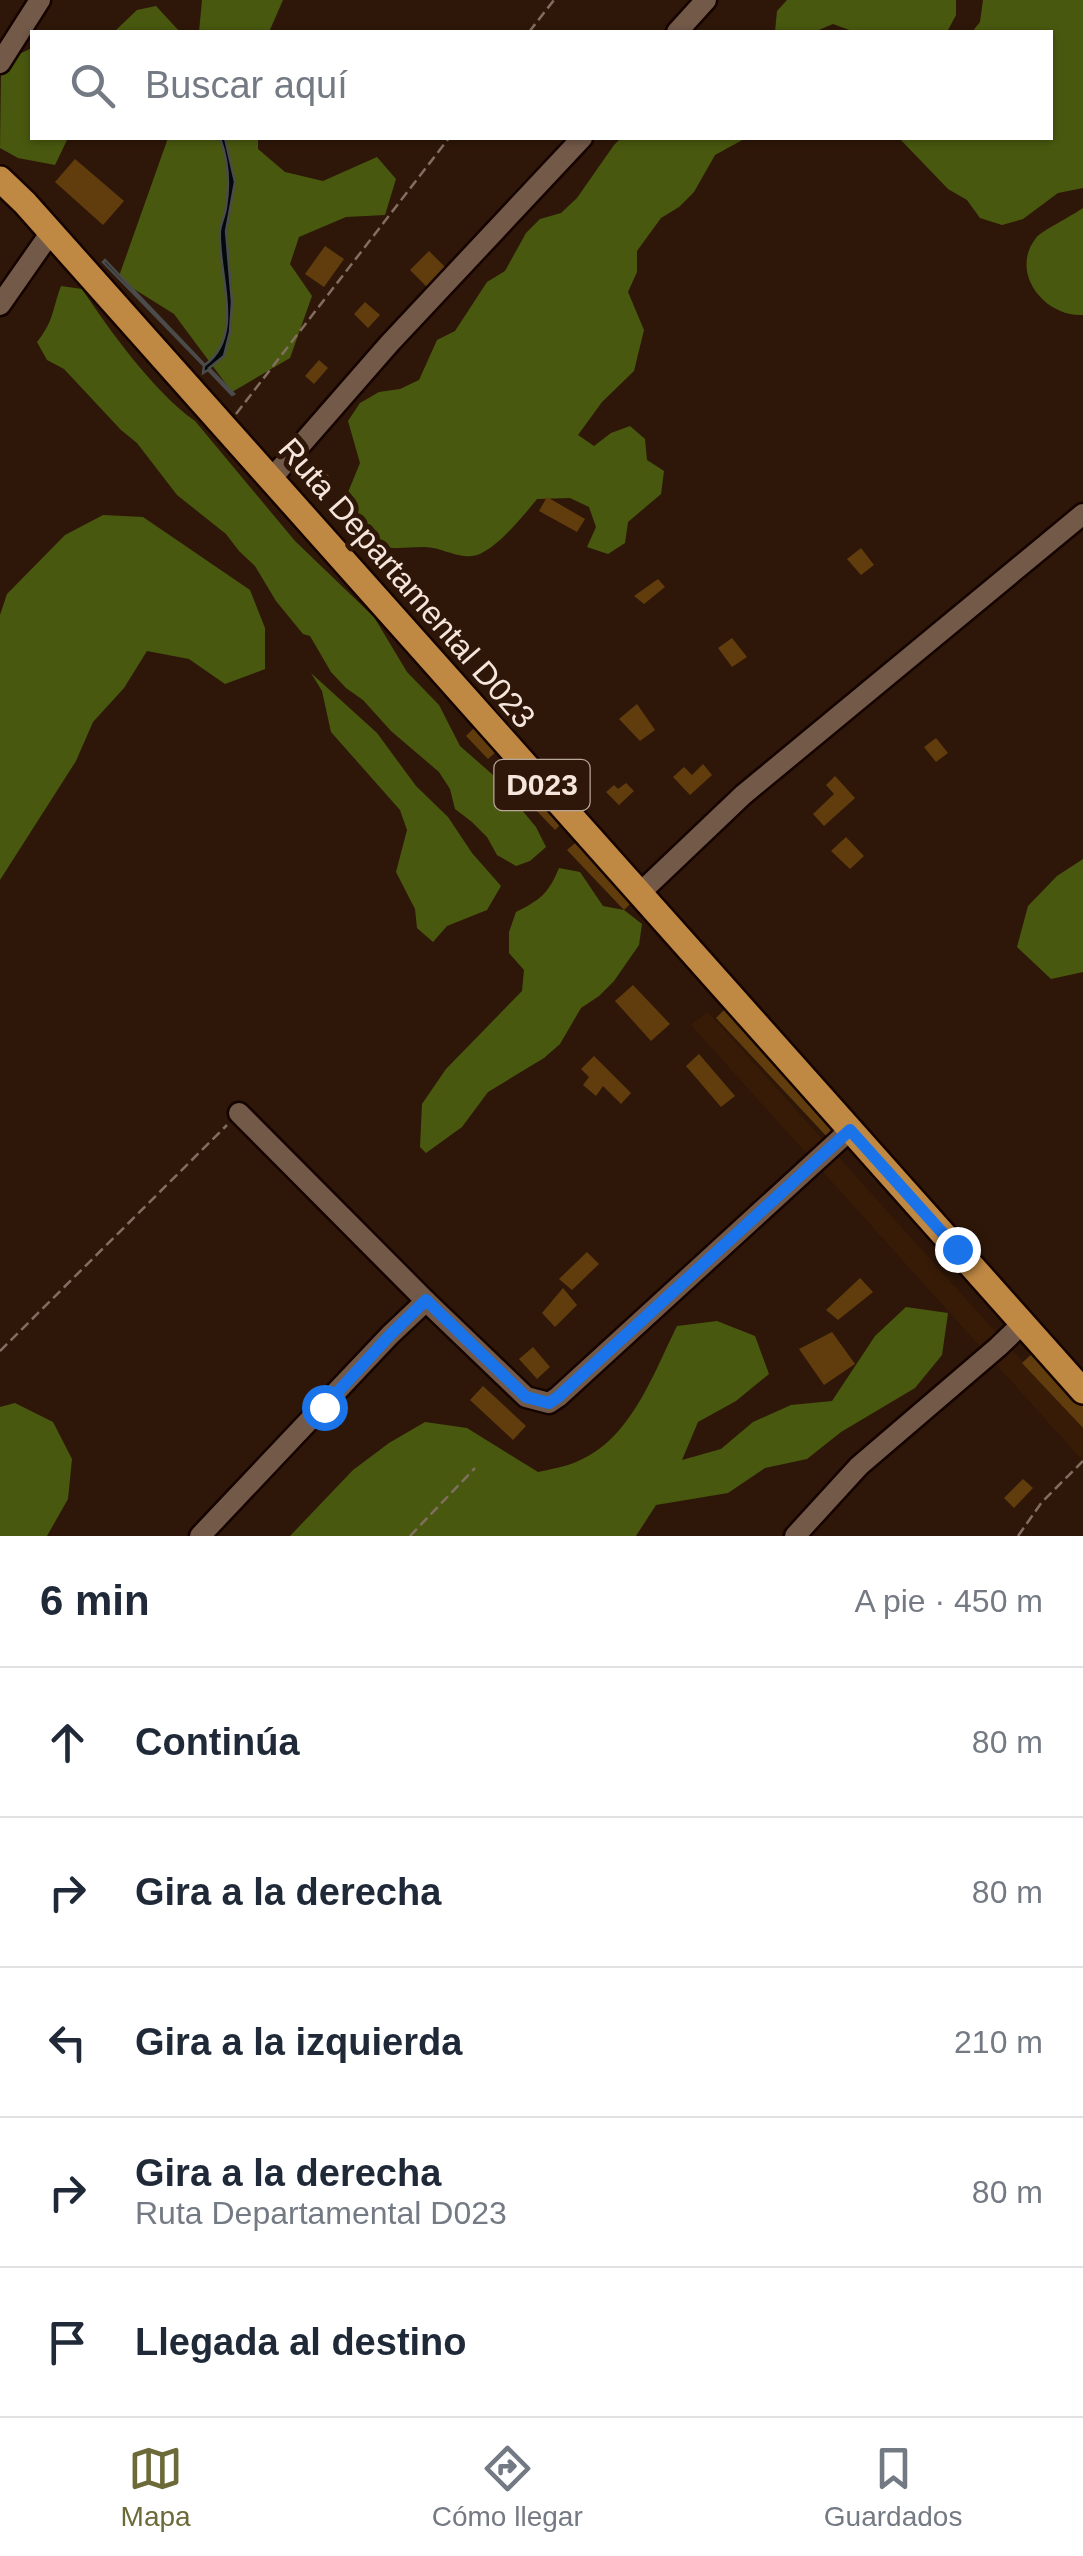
<!DOCTYPE html>
<html lang="es">
<meta charset="utf-8">
<style>
body{margin:0;font-family:Arial,sans-serif;background:#f2f2f3;color:#1f2937}
.stop{position:absolute;width:30px;height:30px;margin:-22px;border:8px solid #1a73e8;border-radius:50%;background:#fff}
.stop.end{background:#1a73e8;border-color:#fff;box-shadow:0 2px 10px #0008}
.list{margin:0;padding:0;list-style:none}
h2{display:flex;justify-content:space-between;align-items:center;height:130px;margin:0;padding:0 40px;font-size:42px}
h2 small{font-size:32px;font-weight:400;color:#747a83}
.list li{display:grid;grid-template-columns:65px 1fr auto;gap:30px;align-items:center;box-sizing:border-box;height:150px;padding:0 40px;border-top:2px solid #e0e1e3}
.list b{display:block;font-size:38px;white-space:nowrap}
.list p{margin:0;font-size:32px;white-space:nowrap;color:#747a83}
.list em{font-size:32px;font-style:normal;color:#747a83}
.icon{flex:none;width:55px;height:55px;fill:none;stroke:currentColor;stroke-width:2;stroke-linecap:round;stroke-linejoin:round}
.map{position:relative;flex:none;width:1083px;height:1536px;overflow:hidden}
.search{position:absolute;background:#fff;box-shadow:0 2px 8px #0004;left:30px;right:30px;top:30px;height:110px;display:flex;align-items:center;gap:25px;box-sizing:border-box;padding:0 35px;border-radius:0px;color:#747a83;font-size:38px}
.sheet{height:880px;background:#fff}
nav{display:flex;justify-content:space-around;align-items:center;box-sizing:border-box;height:140px;border-top:2px solid #e0e1e3;background:#fff;font-size:28px;color:#747a83}
nav a{display:grid;justify-items:center;gap:5px}
nav .on{color:#6c6a38}
.map>svg:first-child{display:block}
.built{fill:#371b07}
.forest{fill:#48590f}
.water{fill:#01090b;stroke:#4a4b4a;stroke-width:2.5}
.building{fill:#613d0e}
.lines{fill:none;stroke-linecap:round;stroke-linejoin:round}
.minor-casing{stroke:#150300;stroke-width:25}
.major-casing{stroke:#150300;stroke-width:30}
.path{stroke:#826e61;stroke-width:2.5;stroke-dasharray:10 5;stroke-linecap:butt}
.minor{stroke:#735948;stroke-width:20}
.major{stroke:#bf8843;stroke-width:25}
.route{stroke:#1a73e8;stroke-width:12}
.labels{text-anchor:middle;stroke-width:10;stroke-linejoin:round;paint-order:stroke}
.shield{fill:#2e1708;stroke:#baa79c;stroke-width:2.5}
.shield-label{font-size:30px;font-weight:bold;fill:#f6e5dc}
.street-label{font-size:32px;fill:#f6e5dc;stroke:#2e1708}
</style>
<div class="map">
<svg width="1083" height="1536" viewBox="0 0 1083 1536">
<rect width="100%" height="100%" fill="#2e1708"/>
<polygon class="built" points="708,1012 1083,1429 1083,1461 691,1025"/>
<g class="forest">
<polygon points="202,0 283,0 269,32 199,32"/>
<polygon points="787,0 956,0 956,15 947,32 855,32 833,24 814,32 775,32 777,11"/>
<polygon points="983,0 1083,0 1083,188 1058,193 1023,219 1002,225 980,218 967,200 948,189 899,138 1050,138 1050,32 972,32 980,22"/>
<polygon points="156,6 180,32 114,32 137,10"/>
<polygon points="32,48 32,138 68,138 55,165 18,158 0,148 1,72 19,54"/>
<polygon points="168,138 258,138 258,149 285,172 323,181 377,157 396,179 385,215 346,217 299,237 290,264 312,296 290,358 232,392 174,314 118,279"/>
<path d="M621,138H746L715,155L694,192L679,207L661,218L637,251V272L628,292L644,330L634,371L602,402L578,435L594,446L611,433L630,426L645,439L647,460L664,471L661,494L628,522L625,543L608,554L587,547L596,527L589,507L570,498L537,499C524,515 493,554 472,556C461,558 444,550 433,548C418,545 400,550 385,547C363,541 351,522 344,502L360,463L348,421L360,403L379,392L400,389L419,380L437,340L455,331L487,282L505,271L526,233L540,219L561,213L577,198L614,145Z"/>
<path d="M1083,208V315C1044,317 1009,272 1036,238C1041,231 1072,216 1083,208Z"/>
<path d="M61,286L82,289C110,331 154,392 195,421L295,541L374,617L407,672L439,705L460,746L493,775L536,827L546,847L530,861L516,866L497,855L487,837L472,822L455,809L450,789L439,772L391,731L363,700L346,688L331,672L310,636L303,634L276,601L255,566L239,551L226,534L177,495L137,443L121,430L64,369L47,360L37,342C54,321 52,310 61,286Z"/>
<polygon points="103,515 143,517 250,590 265,628 265,669 225,684 189,659 147,651 124,688 93,722 76,761 0,880 0,615 7,594 65,535"/>
<polygon points="311,673 377,733 416,786 448,817 472,853 501,886 487,910 447,926 433,942 417,928 415,909 396,872 407,830 400,810 331,732 322,691"/>
<polygon points="1083,859 1083,972 1051,979 1017,947 1028,906 1057,876"/>
<path d="M559,868L580,872L603,906L624,910L642,924L639,945L614,981L599,996L581,1008L560,1044L544,1058L488,1092L462,1127L426,1153L420,1147L422,1104L446,1069L522,991L524,970L509,953V932L516,912C540,900 549,893 559,868Z"/>
<path d="M906,1307L948,1313L942,1355L915,1388L841,1432L807,1459L765,1468L728,1493L656,1505L636,1536H290L353,1470L389,1443L425,1422L467,1428L538,1472C551,1469 565,1467 576,1462C631,1440 653,1374 677,1326L717,1321L755,1336L769,1374L736,1401L698,1422L682,1460L721,1449L753,1422L791,1405L832,1401L875,1336Z"/>
<polygon points="15,1403 53,1422 72,1459 68,1499 47,1536 0,1536 0,1407"/>
</g>
<path class="water" d="M220,138H225L235,182L226,231L232,302L230,332L224,356L209,368L234,394L232,395L208,370L203,373L204,366L103,262L105,260L205,365C246,335 217,272 220,230C221,223 225,215 226,207C230,183 228,160 220,138Z"/>
<g class="building">
<polygon points="75,159 124,201 103,225 55,182"/>
<polygon points="325,246 344,259 324,287 305,274"/>
<polygon points="429,251 451,273 432,292 410,270"/>
<polygon points="365,302 380,315 368,328 354,314"/>
<polygon points="319,360 328,368 314,384 305,376"/>
<polygon points="321,466 331,479 314,493 305,482"/>
<polygon points="547,497 585,519 577,532 539,511"/>
<polygon points="861,548 874,565 861,575 847,559"/>
<polygon points="658,579 665,587 644,604 634,596"/>
<polygon points="732,638 747,657 732,667 718,648"/>
<polygon points="637,704 655,730 640,741 619,719"/>
<polygon points="476,726 498,750 488,759 466,736"/>
<polygon points="936,738 948,753 936,762 924,747"/>
<polygon points="703,764 712,775 690,795 673,777 684,767 692,775"/>
<polygon points="835,776 855,798 824,826 813,814 834,794 826,785"/>
<polygon points="524,780 563,822 555,830 515,788"/>
<polygon points="626,783 634,791 619,805 606,792 614,785 618,789"/>
<polygon points="846,837 864,856 850,869 831,851"/>
<polygon points="580,839 636,898 624,910 567,850"/>
<polygon points="633,985 670,1024 651,1041 615,1001"/>
<polygon points="727,1007 841,1129 830,1140 716,1018"/>
<polygon points="699,1054 735,1096 721,1107 686,1066"/>
<polygon points="594,1056 631,1093 621,1104 603,1086 596,1096 583,1085 589,1077 581,1069"/>
<polygon points="587,1252 599,1264 572,1290 559,1279"/>
<polygon points="860,1278 873,1292 838,1320 826,1310"/>
<polygon points="563,1288 577,1305 555,1327 542,1313"/>
<polygon points="832,1332 855,1364 824,1385 799,1349"/>
<polygon points="533,1347 550,1367 537,1379 519,1359"/>
<polygon points="1034,1352 1083,1405 1083,1428 1022,1363"/>
<polygon points="483,1386 526,1426 513,1440 470,1400"/>
<polygon points="1023,1479 1033,1488 1014,1508 1004,1498"/>
</g>
<g class="lines">
<defs>
<g id="minor">
<polyline points="677,32 706,0"/>
<polyline points="0,63 40,0"/>
<polyline points="0,305 51,232"/>
<polyline points="272,478 389,344 582,138"/>
<polyline points="639,894 743,795 1083,514"/>
<polyline points="239,1113 426,1301"/>
<polyline points="200,1536 390,1335 426,1301 526,1397 549,1403 558,1397 850,1130"/>
<polyline points="795,1536 859,1466 998,1347 1023,1323"/>
</g>
<polyline id="major" points="0,179 25,203 1083,1391"/>
</defs>
<use href="#minor" class="minor-casing"/>
<use href="#major" class="major-casing"/>
<g class="path">
<polyline points="529,32 554,0"/>
<polyline points="236,414 449,138"/>
<polyline points="0,1351 227,1125"/>
<polyline points="410,1536 475,1468"/>
<polyline points="1018,1536 1042,1502 1083,1461"/>
</g>
<use href="#minor" class="minor"/>
<use href="#major" class="major"/>
</g>
<g class="lines">
<polyline class="route" points="324,1407 390,1335 426,1300 526,1397 549,1403 558,1397 850,1130 957,1249"/>
</g>
<g class="labels">
<rect class="shield" x="494.5" y="760" width="95" height="50" rx="8"/>
<g class="shield-label">
<text x="542" y="795">D023</text>
</g>
<g class="street-label">
<text transform="translate(407 583) rotate(49)" y="11">Ruta Departamental D023</text>
</g>
</g>
</svg>
<div class="stop" style="left:324px;top:1407px"></div>
<div class="stop end" style="left:957px;top:1249px"></div>
<div class="search"><svg class="icon" aria-label="search" viewBox="0 0 24 24"><circle cx="10" cy="10" r="6"/><path d="M15 15l6 6"/></svg>Buscar aquí</div>
</div>
<section class="sheet">
<h2>6 min<small>A pie · 450 m</small></h2>
<ul class="list">
<li><svg class="icon" aria-label="ahead" viewBox="0 0 24 24"><path d="M12 20V5M6 11l6-6 6 6"/></svg><div><b>Continúa</b></div><em>80 m</em></li>
<li><svg class="icon" aria-label="right" viewBox="0 0 24 24"><path d="M7 20v-9h11M14 6l5 5-5 5"/></svg><div><b>Gira a la derecha</b></div><em>80 m</em></li>
<li><svg class="icon" aria-label="left" viewBox="0 0 24 24"><path d="M17 20v-9H6M10 6l-5 5 5 5"/></svg><div><b>Gira a la izquierda</b></div><em>210 m</em></li>
<li><svg class="icon" aria-label="right" viewBox="0 0 24 24"><path d="M7 20v-9h11M14 6l5 5-5 5"/></svg><div><b>Gira a la derecha</b><p>Ruta Departamental D023</p></div><em>80 m</em></li>
<li><svg class="icon" aria-label="arrive" viewBox="0 0 24 24"><path d="M6 21V4h12l-3 4 3 4H6"/></svg><div><b>Llegada al destino</b></div></li>
</ul>
</section>
<nav>
<a class="on"><svg class="icon" aria-label="map" viewBox="0 0 24 24"><path d="M3 6l6-2 6 2 6-2v14l-6 2-6-2-6 2zM9 4v14M15 6v14"/></svg>Mapa</a>
<a><svg class="icon" aria-label="directions" viewBox="0 0 24 24"><path d="M12 3l9 9-9 9-9-9zM9 14v-3h6M13 9l2 2-2 2"/></svg>Cómo llegar</a>
<a><svg class="icon" aria-label="saved" viewBox="0 0 24 24"><path d="M7 4h10v16l-5-4-5 4z"/></svg>Guardados</a>
</nav>
